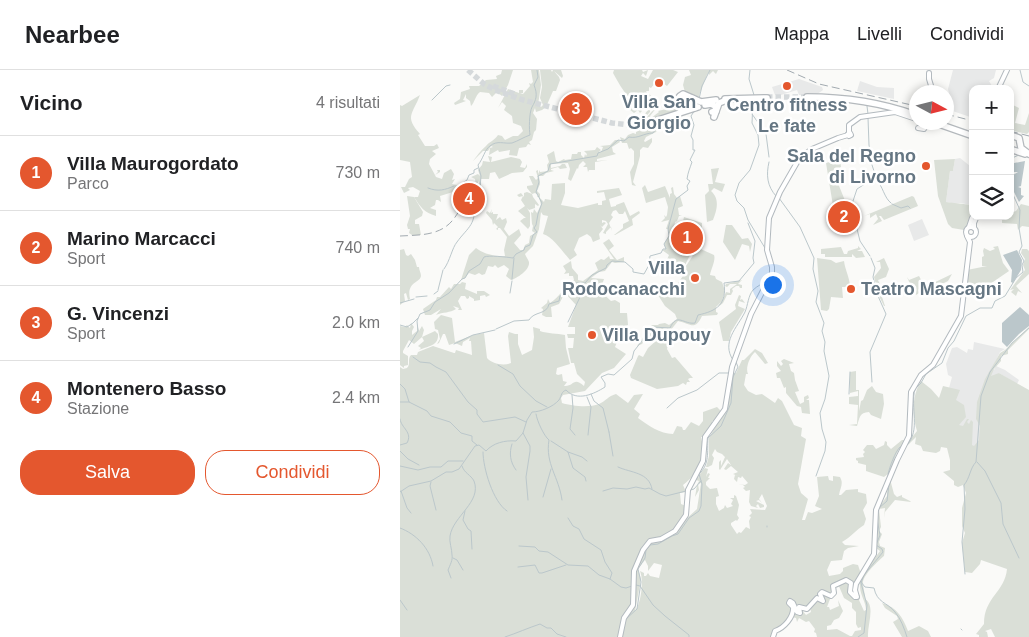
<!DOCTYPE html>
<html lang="it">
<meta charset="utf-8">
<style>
body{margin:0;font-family:Helvetica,sans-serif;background:#f6f6f6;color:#202124}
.controls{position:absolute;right:15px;top:15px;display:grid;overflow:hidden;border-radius:10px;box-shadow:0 2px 8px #0003}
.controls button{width:45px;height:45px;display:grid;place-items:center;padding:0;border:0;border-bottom:1px solid #e0e0e0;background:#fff;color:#202124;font:25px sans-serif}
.compass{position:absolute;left:509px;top:15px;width:45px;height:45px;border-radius:50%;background:#fff;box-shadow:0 2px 8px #0003;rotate:97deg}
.you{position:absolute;left:372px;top:214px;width:18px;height:18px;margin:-12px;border:4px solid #fff;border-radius:50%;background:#1a73e8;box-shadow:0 0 0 8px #1a73e833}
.badge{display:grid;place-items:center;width:32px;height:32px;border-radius:50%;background:#e4572e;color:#fff;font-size:16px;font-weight:700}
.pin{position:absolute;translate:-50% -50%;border:2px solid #fff;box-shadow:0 1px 5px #0006}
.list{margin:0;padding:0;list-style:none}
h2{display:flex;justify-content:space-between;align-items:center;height:65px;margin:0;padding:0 20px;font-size:21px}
h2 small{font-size:16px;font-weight:400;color:#757577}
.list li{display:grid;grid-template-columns:32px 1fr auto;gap:15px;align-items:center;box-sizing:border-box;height:75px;padding:0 20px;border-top:1px solid #e0e0e0}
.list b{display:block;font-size:19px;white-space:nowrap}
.list p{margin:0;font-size:16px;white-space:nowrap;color:#757577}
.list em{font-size:16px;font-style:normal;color:#757577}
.actions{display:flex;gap:10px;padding:15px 20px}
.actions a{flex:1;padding:11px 0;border:1px solid #e4572e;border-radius:20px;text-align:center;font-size:18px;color:#e4572e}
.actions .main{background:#e4572e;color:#fff}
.icon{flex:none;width:28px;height:28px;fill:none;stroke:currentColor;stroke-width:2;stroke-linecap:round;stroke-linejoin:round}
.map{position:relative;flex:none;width:629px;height:567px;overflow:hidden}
header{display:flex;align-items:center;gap:30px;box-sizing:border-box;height:70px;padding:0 25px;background:#fff;border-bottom:1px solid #e0e0e0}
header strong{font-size:24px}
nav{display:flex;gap:28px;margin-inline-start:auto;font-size:18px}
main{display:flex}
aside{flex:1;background:#fff}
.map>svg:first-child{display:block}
.built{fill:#e8e9e9}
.green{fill:#dadfd7;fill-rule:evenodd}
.water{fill:#bbc7cb}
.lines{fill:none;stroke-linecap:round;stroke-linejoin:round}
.stream{stroke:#bbc7cb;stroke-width:1}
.highway-tunnel{stroke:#d5d9db;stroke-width:5.5;stroke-dasharray:5.5 3;stroke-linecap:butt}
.secondary-casing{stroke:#b3babf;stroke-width:6}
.highway-casing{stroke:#b4b9bd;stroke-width:8}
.secondary{stroke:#fff;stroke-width:4}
.highway{stroke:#fff;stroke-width:5.5}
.rail{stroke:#a2aab0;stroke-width:1;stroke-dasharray:8 4;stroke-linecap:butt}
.poi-dot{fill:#e4572e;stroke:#fff;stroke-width:2}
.labels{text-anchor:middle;stroke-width:5;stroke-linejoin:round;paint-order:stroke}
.poi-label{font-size:18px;font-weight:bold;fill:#657683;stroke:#fff}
</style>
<header>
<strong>Nearbee</strong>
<nav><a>Mappa</a><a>Livelli</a><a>Condividi</a></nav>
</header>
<main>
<aside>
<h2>Vicino<small>4 risultati</small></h2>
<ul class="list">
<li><span class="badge">1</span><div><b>Villa Maurogordato</b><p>Parco</p></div><em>730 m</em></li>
<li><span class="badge">2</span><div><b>Marino Marcacci</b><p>Sport</p></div><em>740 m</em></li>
<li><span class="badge">3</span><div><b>G. Vincenzi</b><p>Sport</p></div><em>2.0 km</em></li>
<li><span class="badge">4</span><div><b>Montenero Basso</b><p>Stazione</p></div><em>2.4 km</em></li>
</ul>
<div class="actions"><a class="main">Salva</a><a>Condividi</a></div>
</aside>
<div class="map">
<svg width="629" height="567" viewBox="0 0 629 567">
<rect width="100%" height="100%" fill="#fafaf8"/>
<g class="built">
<polygon points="553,0 596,0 594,8 589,11 592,16 591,19 573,19 573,48 547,39 547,26 549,23 548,19"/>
<polygon points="399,9 422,17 423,20 416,25 399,25 397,20 381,25 375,25 372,17"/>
<polygon points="460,11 477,17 494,18 494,29 457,21"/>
<polygon points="560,88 570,96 570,103 573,103 572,135 560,133 543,135 551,132 546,132 550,101 553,101 555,89"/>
<polygon points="522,149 529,165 514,171 508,155"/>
<polygon points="574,272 605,279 600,282 592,299 594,300 596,296 605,300 619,310 617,314 599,303 593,311 585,378 564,378 549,318 552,307 548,305 546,294 552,278 557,277 567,283 568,279 573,280"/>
</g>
<g class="green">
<path d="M102,0H113L108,15L102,26L97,22L92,27L89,23L80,22C75,26 75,32 71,36L70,31L66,28V24L63,30L66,31L55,35L54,33L60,29L61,22L70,19L69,16H79L86,10L97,9L96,6L101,4Z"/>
<path d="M131,0H139L141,15L138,35L141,37L143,35L140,28L142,17L140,0H151L152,2L153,0H161L163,6L162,8L154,1L159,7L160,10L156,21H153L146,37L142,40L136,42L135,38L133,43L137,49L136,60L134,62L132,70L129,72L131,75L128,74L126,77L119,78L117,86L109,85L110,80L99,82L98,80L89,85L90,78L93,77L91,76L88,81H83L73,91C77,86 80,81 86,76C90,71 94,71 98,65L102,66L105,70L113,66H118L123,61L121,56L113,53L112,46L104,40L106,36L102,32L98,38L108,19L119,23V20H123V23H120L123,24L130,16L129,13L131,14L133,12Z"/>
<path d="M214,0H242L243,2L248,0L246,6L243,3L241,6L248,9L253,0H273L278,2L267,16L258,9L256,13L254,11L255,13L251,18L249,17V21H246L248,25L249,24L257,31L255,34L246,26L244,28L250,37V42L245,47L244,45L248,40L245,36L240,38L242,41L240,43L238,40L234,43L224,35L230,29C223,21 218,12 213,3Z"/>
<polygon points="289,0 318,0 316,4 313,1 309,5 309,2 307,5 298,28 285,22 283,15 285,7 291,5"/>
<path d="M20,25C13,44 4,46 20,64L18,65L25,76H34L37,74L39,78L32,81L36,84L30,89L29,94L35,105L38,102L37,100H40V102L35,105L36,107L42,109L44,103L51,99L54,104L52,110L55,109L52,114L57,115L53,122L40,126L41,132L38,130H36L35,135L30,138L36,140V146C24,142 21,138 14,127H18L20,121L13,117L8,118L10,120L4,123L1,117H5L9,109L12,107L10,92L0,90V35L2,36Z"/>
<path d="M280,30L286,32L284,39L256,48L274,47L262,51L256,62L246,67L244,71L245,72L252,68V72L248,78L243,77L240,80V86L233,112L236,116L232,115L230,102L234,94V81L231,78L229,79L227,73H222L220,67L225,69L228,65L233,63L236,64V62L245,58L249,61L250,57L249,50L246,48L256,37H257L250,46L251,48L259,42L258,41C267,39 273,38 280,30Z"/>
<polygon points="610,31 613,35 619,38 615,53 625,55 629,43 629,62 627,64 610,60"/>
<path d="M215,70H219L220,72L212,77L213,82L216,84L197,89V91L208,90L195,92V100H189L188,102L187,97H183L186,94L183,91L179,95L178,99L177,98L171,111L168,109L170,99L168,93L151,94V98L160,96L162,94H165L167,98L160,99L158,97L151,99V100L154,101L146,103L143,106H139L140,114L137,121L140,124V128L144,132L145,129L151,130L152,114L165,113V123L161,135L178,138L198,133V135H202V131L206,130L204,122L197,123V121L219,118L222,125L209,129L211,137L216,136V135L224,132L230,146L239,141L240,143L232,149L233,155L215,165H214L223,158V154L229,151L225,141L223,144H219L216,140L213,141L211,145L213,147L209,153L212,161L211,157L206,162V164L203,163L208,154L206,151L202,150V153L204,152L206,153L202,157L200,155L203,159L199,164L200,169L193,172L191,167L187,164L179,168L174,180L177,185L170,190C162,181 153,167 143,164L148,146L143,145L141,142L139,159L133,176L125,184C126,187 128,189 129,192C130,200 117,208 111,210L106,206L109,199L104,195L98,198L95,195L93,197L88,196L85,204L82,205L79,203L75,205L69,203L65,208L61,210L69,185L76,178C83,184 97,187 105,186L104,180L107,167L100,158H98V160L96,159L98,157L94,153L93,155L92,150L86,143L87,141L90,143L92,139L91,143L93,142V144H98L96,150L100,147L102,150L106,148L107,152L104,159L109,166L119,159L121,165L114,173L120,180H123L125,175L129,173L130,166L135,163L132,161L133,156L132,154L131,142L133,143L134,139L137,143L141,135L139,127H137L138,125L135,123L132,124L133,127L139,135L138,136L135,134V138L129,140L127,138L130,143V156L128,159L120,151L124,148H126L118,141L125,136L121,130L123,126L119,127L117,125L121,123L124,127V123L127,122L132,124L127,118V116L133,115L129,106H133L136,110L138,108L136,101L138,100V104L140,100V102L148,101L147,95L149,92L147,85L154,81L156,91L158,92L164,89L165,90L171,89L172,84H177L178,82H181V85L184,88L185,84L186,86L187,84L184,81L195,80L197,77L201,80L199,82H201L203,77L200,76L210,75Z"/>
<polygon points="88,86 92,87 91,92 111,87 120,89 122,92 120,97 125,98 127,94 127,97 123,102 112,103 99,109 95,102 90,103 89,109 81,109 81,117 79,116 79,111 76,115 75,109 71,107 78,104 80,106 78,100 82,95 83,91 90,92"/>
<polygon points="440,89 441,97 433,101 448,138 434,142 426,93"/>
<path d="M555,89L553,101H550L546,132L572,135C571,143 571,154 564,160L552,158L548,154L538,126L534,90Z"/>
<path d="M319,98L315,112L325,114L322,122L314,118L311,121C320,129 317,140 313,150L307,152L305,125L309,121L308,114H313L311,99Z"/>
<path d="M245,115L248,122L265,116L270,128V124L272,123L271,118L273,117L274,124L277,128L280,126L283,136L278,138L279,145L282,146H279L277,151L275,152L273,163L277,164L278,160H281L284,147L302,153V158L294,176L314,185C316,190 311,199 310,205L315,206L316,209L322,212L325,221L322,231L326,222L330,223V219L337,214H330L327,217L325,216L326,214L342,210L338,214L342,215V218H340L339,216H336L332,219L333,221L331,225H327L323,233L318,237L321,232L316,237V242L318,243L317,245L302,246C295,261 291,254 278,251L270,261L254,258V264L262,266L269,270L267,279L272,288L275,287L293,308H290L288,309L290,312H287L286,315L283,313L278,316L257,319L231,308L230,305L238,286L239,285L243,287L248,278L256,271L248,265L242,274L237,276L248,260L250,259V257L252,255H258L259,254L265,253L269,255L277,249L275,244L265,236L258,225L269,217L276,216L285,203L284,199L294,184L291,183L284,197L266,192L269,185L262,180L266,179L264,174L269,166L268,159H266L269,150L261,152L265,148L264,145L266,147L267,145L268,137L265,127L246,133L242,118Z"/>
<polygon points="7,126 14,127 23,142 22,146 15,150 15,154 19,154 21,165 12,165 9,163 10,159 8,159 7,155 10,146"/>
<polygon points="512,126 514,127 518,136 484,150 481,146 479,146 482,151 473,155 478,149 476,144 470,148 470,144 464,146"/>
<polygon points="621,134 629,136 629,157 622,156 618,160 617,154 602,153 602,146 610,146 610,143 616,141"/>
<polygon points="326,155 332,155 342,169 348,168 352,174 350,182 349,176 342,174 335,190 323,172"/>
<path d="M209,169L214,176L209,180L217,190L224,187V192L215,193L212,192L205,201L199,202L191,208L204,209L202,215L198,214L196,217L211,231L215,230L220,233V243H227L228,255L220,260L224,271L217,272L215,277L226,284L214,298L202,303L185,321L163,325L161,328L162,333C172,336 189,338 199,334C206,331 208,326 216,324L228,333L234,325L243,324L234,339L240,344L238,348C248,355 260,364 273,364L277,356L282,357L283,360H285L291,352L299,356L303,351V342L317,337L322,342L317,350L312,351V356L304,367H301C302,372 304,378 304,384C302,396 292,408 283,415L286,422L280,423L281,434L286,436C286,447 279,454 273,462L267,463L262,468L247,472L241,482L231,505L234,523L231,537L217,567H0V297L3,299L7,298C11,294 7,289 11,285H17L18,282L33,276L54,283H55L56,280L72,285L71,271H69L70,268L63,272L62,276L55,273L49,275L45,264H43L39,273L37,274L40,269L38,260L35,259L34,252L41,245L52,248L55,272L73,265L84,263L87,288C92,294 104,296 111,293L108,266L109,262L115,264H118V274L122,285L132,280L134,267L133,257L140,259V261C148,264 157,263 165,265L166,278L170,294L157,298L156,304L158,305L162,304L163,311L167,312L164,316C174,317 173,306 184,316L185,312L177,304L174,293H171L168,278H173L174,268H168L167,264H175V257H168L176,235L165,223L159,234L151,237L152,247H146L142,245L143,239L141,238L147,233L148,229L150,233C160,227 164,216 174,210L173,206H169V203L164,204L166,201L163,196L171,191L172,198L178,205V210L183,211L198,200L195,193L201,189L204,190L209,186L210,189H214L203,173Z"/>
<polygon points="458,176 461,179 457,181 462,181 465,187 456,188 452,184 452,187 425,187 425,184 421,184 421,179 441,177 444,184 447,184 448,181 458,178"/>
<polygon points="598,176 603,193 609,201 590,214 593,219 587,222 584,219 575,225 565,227 567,200 587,196 582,196 582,187 584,186 583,181 584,178 590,181 595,179 593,177"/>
<path d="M4,179L6,185L8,186L11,184L15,190L17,197H19C19,200 21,203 21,206C20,213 6,212 10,229L8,230L6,223L4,224L5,231L0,235V180Z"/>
<polygon points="622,179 627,179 629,181 629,204 616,216 622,223 618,221 616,226 611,222 614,219 610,220 625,200 623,195 625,189 621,183"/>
<path d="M417,188L431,190L436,193L444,191C445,200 450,208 450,217H442L443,228L431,227L429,239L427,241L421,240Z"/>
<polygon points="484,188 489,199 486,207 478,210 483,221 492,218 493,219 481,224 485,236 484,236 479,226 474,207 481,198 480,192 476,192"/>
<polygon points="552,204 548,211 522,224 518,219 519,223 516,225 514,218 516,217 513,214 510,214 507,207 509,210 519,206 525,217"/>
<path d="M62,212L66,213L65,219L77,224V221H84L90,225L86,227L85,225L80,226V230L74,231V229L69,226V228L67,229L65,226H61L58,231L62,240H58L59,238L53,236L56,239C50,243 43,242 36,245L41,239L31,245H25L23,239L36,230L37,227H40L49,217L51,219L54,214H60Z"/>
<polygon points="339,225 341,226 340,230 342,229 345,233 339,231 338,236 345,239 331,262 329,271 323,271 319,252 336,239 335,235"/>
<path d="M11,253L14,257L12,261V265L17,261V254L19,261L22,256L24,260L22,267L35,261L38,264C39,276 28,276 19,280L21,278L18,276L24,271L22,267L14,274L9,270L3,281V283L8,286V295L4,296V298L0,295V256L5,257L7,255L10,258Z"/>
<path d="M629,257V259L608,280V284L601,286V291L594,299L591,306L599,303L629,320V567H595L591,559L585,561L587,562L588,567H579V565L576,564L584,554C584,527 605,522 607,499L581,490L580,494L572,503L565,502L562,473L565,463L562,456V438L566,423L563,415L558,417L554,415V411L543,402L550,400V390L547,378L541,377L540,381L536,383L523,381L521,376L515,374L516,367L508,375L505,376L517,361C512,345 512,325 521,311L531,319L539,328L543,316L560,320L556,330L564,335L566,347L559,355L563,356L567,349H569L567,352L569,354L571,350L573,352L572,375L574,376L579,370L580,356L576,349L577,332L585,309L600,283L605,280Z"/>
<path d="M355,279L362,283L368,293L365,294L355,282C350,286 345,298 348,304H346L344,315L348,321L356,325L362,324L375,333L378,328L382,331L394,355L402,358L401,366L406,369L398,414L401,423L408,429L402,450H405L408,442L412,443L422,439L415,436L419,426L417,407L428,406L429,410L433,411V406L440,407C444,414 440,418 439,425H441L446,420L458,419V422L466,424L467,433L463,440L466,449L464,455C456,460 451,467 442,472L445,475L459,476L448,478L444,481L442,490L431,491L427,500L429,506L440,504L443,501V498L453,494L458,495L461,504L452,523L451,513L447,509L431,517L433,524L429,526L430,529L427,537H429L430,540L439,536L438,530L443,541L439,548L434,550L431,555L427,556V560L437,559L450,566H452L455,561L461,560V557L458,558L456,554V542L452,538V533L444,528L438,514L445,511L448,512C452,517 448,522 453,527L457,528L458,526L456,519L460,507L456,520L460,526L459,530L464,541L466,540C466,532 460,525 460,516C459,511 462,506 464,501L466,500L480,481L476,478L478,465L476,459L477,440L487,426L488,413L490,409L494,424L497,427L502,425V427L510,431L511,432L495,430L485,442L484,448L485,438L479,439L481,457L479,461L482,464L479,472L480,476L485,478L484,486C479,490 464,504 463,512C463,517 465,523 465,529C476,536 467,555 468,567H417L416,563L414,562L415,559L409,551L406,552L399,548L397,552L396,548L392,547L388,554C391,543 397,543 391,532L394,536L398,544H401V539L406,545L411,542L410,538L416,530L423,532L421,524L429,527L422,522L420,525L422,531L416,528L408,538L401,537L398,539L394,533L389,531L388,532L392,536L393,542L382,558L375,560L373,567H220L223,562L221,561L225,547L234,536L236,517L233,505L246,475L251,471H260L268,465L274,462L284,451L297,439L301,413L298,414L299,420L295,427L297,415L299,411L296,410V405L298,404L299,408V405L305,398L308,399L306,407L308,403L310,404L308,408H310L306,412V415L310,419L317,418L319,426L316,427V434L319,441L324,438L325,435L327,438L333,436L331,434L333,430L330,428H334V425L336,426L339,435L337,445L339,448L337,451L336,450L331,453V455L337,464L339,462L341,463L346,457L350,459L349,451L351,447L349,446L352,443L350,439L365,440L367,436L362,424L359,429L362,433L359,430L356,431L364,435V437L360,438L358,434L356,436L358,438L351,436L349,432L350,420L346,421L343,418L345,417L343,415L338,414L345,415L348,413L342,406L341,408L338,407L337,412L334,409L335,405L338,406L333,404L338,402L331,396L326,400L324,399L328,393L331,395L327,389L320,400L319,399V392L321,390V396L325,387L322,384L317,382L315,379L312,385L314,388L312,395L308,397H306L309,386V368L327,336L332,303H336L342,290H344ZM245,490L248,496V501L254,493L262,495L259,508L250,506L248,503L246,506H244V503L240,501C244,510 241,534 235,541L241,509L238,499Z"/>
<polygon points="384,289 394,293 389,294 391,301 394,303 395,310 399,321 395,322 400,334 404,332 404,327 408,325 409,328 406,330 409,330 410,344 402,343 401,337 397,336 386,323 386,317 384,318 380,308 377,308 376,303 381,301 377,296 377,291 381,296 383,294 381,291"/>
<path d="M456,301V320H459V341L461,331L463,330L467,320L472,316L476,322L483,324L484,334L481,349L471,345L469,342C459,343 460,347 457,356L449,355L457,354L458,335L449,334V327L458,326V321L450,323V302Z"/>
<path d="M502,370H507C504,374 500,377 498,381C493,389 493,402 484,407L466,401V395L458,393V391L456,390V388L464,387L463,384L465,382L463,380L467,375H473L476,379L484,375L485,371L487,372V375L491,379Z"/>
<path d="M482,533C497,537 503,548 508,561L519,556L528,561L531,567H502L493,552L498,549L497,546L485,538Z"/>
</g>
<g class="water">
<polygon points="625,91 621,116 618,117 621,118 621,125 624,126 619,132 612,118 613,105 618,102 614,102 613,95 614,93"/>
<polygon points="617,180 622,190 621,200 613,213 611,212 612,200 603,185"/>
<polygon points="620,237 629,245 629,256 619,264 607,277 602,272 602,253"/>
</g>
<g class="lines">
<g class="stream">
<polyline points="350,0 349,9 354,25"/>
<polyline points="620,0 623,12 629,16"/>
<polyline points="299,29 302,16 310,0"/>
<polyline points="32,30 46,16 50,15"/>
<polyline points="353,32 352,53 358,65 359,75 350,100 339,113 335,125 337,131 344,138 348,150 365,178"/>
<polyline points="467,36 468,44"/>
<polyline points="352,44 366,64 369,87"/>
<polyline points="265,45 273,43"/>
<polyline points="468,48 469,75 472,95 476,107 457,119 452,134 453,143 460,171 470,186"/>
<path d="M369,92C366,105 367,116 376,126"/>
<polyline points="610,107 612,88 619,85"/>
<path d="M476,109C483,116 484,128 491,133"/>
<polyline points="61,114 67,110 69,105 74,103 74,100 78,98"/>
<path d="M28,118C38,122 45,120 54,116"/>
<path d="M74,125L75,119L80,118L81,106L78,95C83,89 85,79 90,76C97,70 104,74 112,73C118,71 124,67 130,65C129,60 129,43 132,37C136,30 138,25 134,15L138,7L137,0"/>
<polyline points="379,128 400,157 414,188 413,199 418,221 416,232 424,253 422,261 425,272 424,281 429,306 425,329 420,343 422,359 426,372 425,381 416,406"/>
<polyline points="492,134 501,138 508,136 510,138"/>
<polyline points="471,188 475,198 473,207 478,226 486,244 470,282 472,312"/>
<path d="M44,199C50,191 52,178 57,172C67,158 79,153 72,132"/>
<polyline points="112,209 114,188"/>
<polyline points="38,220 43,200"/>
<polyline points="110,223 112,211"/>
<polyline points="34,224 38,221"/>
<polyline points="16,227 27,226"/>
<polyline points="0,233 14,229"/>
<polyline points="168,252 182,223"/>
<polyline points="0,255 7,257 13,253 18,248"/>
<path d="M96,259L114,251L129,250C134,241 147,245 149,234L159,231L160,226L172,213H185L192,205L206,198L207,195L212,191L225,192L233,199V202L244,204L249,195L250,186L261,183L263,179H266L264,174L269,166L268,159L276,129L288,120L287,116L290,111L287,109C288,102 290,98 292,92L290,90L295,80H293V70L291,66L294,55L291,46L295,40"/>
<polyline points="54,274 73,265 95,260"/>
<path d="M8,277L18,261L17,251L20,244L30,240L35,232L49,223L62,209L65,208L69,201L80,194L84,187C89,185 106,187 113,188L116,184L124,180L125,177L130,175L133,165L137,162L134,158L136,155L138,144L142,133L136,122L139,112L138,106L148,101L150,94L197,86L198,83L208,79L218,70L224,71L229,67C238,69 244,63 253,63L260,53"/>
<polyline points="13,287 20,292 30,293 36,297 46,302 68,332 77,340 77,344 83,352 115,347 126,352"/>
<path d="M333,290C321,272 337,258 345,242C348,235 348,226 353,220C357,216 363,214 366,210"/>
<polyline points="98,295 113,304 120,316 136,331 147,337"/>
<polyline points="0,314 5,319 9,332 27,341 31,346 50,352 61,363 72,366 72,371 77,375"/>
<polyline points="191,324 194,331 203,338 209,362"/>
<polyline points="449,324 450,302"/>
<polyline points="172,325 173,338 170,359 175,365"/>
<polyline points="187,327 191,337 188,365"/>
<polyline points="0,332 9,332"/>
<polyline points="267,338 278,328 297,320 319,303 329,303"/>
<path d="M136,344C137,351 144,366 149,370C145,394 159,407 162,430"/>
<path d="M0,349C1,358 13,362 7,373L0,375"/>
<polyline points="209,362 213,386"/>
<polyline points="123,363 130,376 130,381 126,407 128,430"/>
<polyline points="151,371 168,382 173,398 185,407 186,411"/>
<path d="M112,374C109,383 110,392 116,400"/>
<path d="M507,375C521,360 510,338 515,319L521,313L526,304L542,293L548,278L554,271L566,246L580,238H592L595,231L605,226L616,208L623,202L622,195L624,191L619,182L622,176L619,158L620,140L610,118"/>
<polyline points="0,381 8,389 19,395"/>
<path d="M83,382C83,398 93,432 107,441"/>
<polyline points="168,382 182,387 187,391"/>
<polyline points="577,392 585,401 601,433 603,454 619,488"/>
<polyline points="0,396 18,400 30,397 41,397 48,391 63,391"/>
<path d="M218,397C231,403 249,402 252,419"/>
<path d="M489,408L488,404C490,396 495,382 500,377L504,376"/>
<polyline points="31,412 30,416 36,440"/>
<polyline points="1,421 7,438 11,443"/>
<polyline points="203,421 213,418 227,419 236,417 245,419 249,418 260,424 266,426 294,419 301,411"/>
<path d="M0,422L9,416L31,411L46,402H52L59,399L75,376L79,375L86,381C93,373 105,370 116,371L123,363L127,350L132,342C140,342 153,337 159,330C162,325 161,322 166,320C177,332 194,324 205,317V313L201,307L208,304L214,305L232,289L234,281L253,257L270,258C277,242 284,255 295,253L298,245C317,241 327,234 324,213L339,211L354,193L353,188L355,171L348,153"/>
<polyline points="143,427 151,399"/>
<polyline points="479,438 487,431 489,414"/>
<polyline points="65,441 63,450 68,459 71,461 72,479"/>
<polyline points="168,448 173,456 179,459 184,469 201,480 205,492 212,503 210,509"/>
<polyline points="367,457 367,456"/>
<path d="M0,458C16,464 30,478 33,496"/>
<polyline points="119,476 135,477 139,481 148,482 168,495 188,496 199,505 210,509 221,517 226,518 232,516"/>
<polyline points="53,488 57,490 63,500"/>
<polyline points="118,497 135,495 139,503 142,503 166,495"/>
<path d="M565,504L562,472L565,439L564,415C570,408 570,398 576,392L581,326L590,302L612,273L629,258"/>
<path d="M51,508L48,500C50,495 53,490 52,485C52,479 49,472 50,466C53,446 82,432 74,411C71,405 64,403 62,396"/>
<path d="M461,512L465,517L474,518C477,533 487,532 495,542C501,549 504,558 507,567"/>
<polyline points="236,515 240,516 253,535 265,546 289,565 289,567"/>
<polyline points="0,530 7,540"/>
<path d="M226,549L237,539L241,512L238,499L245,488L246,480L250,475L258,474L272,466L278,464L289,448L299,441L301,436L302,414L299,404C310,394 307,382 308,368L321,356L331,333L333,307L338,297L336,292"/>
<polyline points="561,559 562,560"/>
<polyline points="222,563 225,552"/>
<path d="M105,567C117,563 128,558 140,554L147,558H151L157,564L166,567"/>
<polyline points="458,567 464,563 467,535 461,513 464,505 483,482 482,479 476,475 480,465 477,449"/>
</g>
<g class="highway-tunnel">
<polyline points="68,0 84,14 95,20 123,30 212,53 231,55 255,51"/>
<polyline points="93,16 117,25"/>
<polyline points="367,27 407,27"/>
</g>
<defs>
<g id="secondary">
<polyline points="529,3 529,9 533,22"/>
<polyline points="598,19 607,0"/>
<polyline points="518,58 524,59 528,52"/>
<polyline points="449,63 449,55 460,47 495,42 516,49"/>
<polygon points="450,63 451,65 449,66 448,64"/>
<circle cx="571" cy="162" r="5"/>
<polyline points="569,157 572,148"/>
<polyline points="574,158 574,153 577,146"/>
<polyline points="220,567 224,548 233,535 234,501 243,480 250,471 261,469 275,461 286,445 288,420 303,391 305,367 325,339 332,297 351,244 372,203 372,197 367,180 369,148 380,122 399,89 412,79 438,68 448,65"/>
<path d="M373,567L375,561C384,558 394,547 393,537L389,533L390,531L393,533L397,542L400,543L399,537L407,539L417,528L423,531L420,524L422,522L431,526L434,523L433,516L446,510L451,513L450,522L455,527H457L455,520L456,514L474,484L476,440L497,390L509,366L511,322L521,305L533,295L561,246L570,172L567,166"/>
</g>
<g id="highway">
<path d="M407,27C446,27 480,32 516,45"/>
<polyline points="325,29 367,28"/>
<polyline points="275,32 280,26 283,24 301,32 316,30"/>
<polyline points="277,33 281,29 287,31 287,37 281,41"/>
<polyline points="305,35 311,34 315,36 316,41 312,42"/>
<polyline points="314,47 319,33 324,31"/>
<polyline points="255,51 298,37"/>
<polyline points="533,52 573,66"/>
<polyline points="610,65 619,68 621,78 629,84"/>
<polyline points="610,79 625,84"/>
</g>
</defs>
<use href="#secondary" class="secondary-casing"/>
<use href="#highway" class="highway-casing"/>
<use href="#secondary" class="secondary"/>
<use href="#highway" class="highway"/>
<g class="rail">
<polyline points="387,0 419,14 516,36"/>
<polyline points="546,44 573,51"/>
<polyline points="610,61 629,66"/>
<path d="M0,166C18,165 39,166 52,151C59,143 61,135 69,129"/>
</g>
</g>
<g class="poi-dot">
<circle cx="259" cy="13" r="5"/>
<circle cx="387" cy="16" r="5"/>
<circle cx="526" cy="96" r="5"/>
<circle cx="295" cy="208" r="5"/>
<circle cx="451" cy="219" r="5"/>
<circle cx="192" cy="265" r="5"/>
</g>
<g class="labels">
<g class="poi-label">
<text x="259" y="38">Villa San<tspan x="259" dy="21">Giorgio</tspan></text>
<text x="387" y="41">Centro fitness<tspan x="387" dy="21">Le fate</tspan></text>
<text x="516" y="92" text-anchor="end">Sala del Regno<tspan x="516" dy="21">di Livorno</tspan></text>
<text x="285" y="204" text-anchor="end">Villa<tspan x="285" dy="21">Rodocanacchi</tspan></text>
<text x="461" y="225" text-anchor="start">Teatro Mascagni</text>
<text x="202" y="271" text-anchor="start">Villa Dupouy</text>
</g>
</g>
</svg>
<div class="controls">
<button>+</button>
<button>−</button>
<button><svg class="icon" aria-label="layers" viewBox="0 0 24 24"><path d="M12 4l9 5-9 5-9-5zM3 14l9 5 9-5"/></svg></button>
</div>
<svg class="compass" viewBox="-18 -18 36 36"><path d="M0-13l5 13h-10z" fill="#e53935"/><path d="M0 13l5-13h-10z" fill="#757577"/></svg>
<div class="you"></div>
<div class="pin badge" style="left:287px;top:168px">1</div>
<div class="pin badge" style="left:444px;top:147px">2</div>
<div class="pin badge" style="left:176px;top:39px">3</div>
<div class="pin badge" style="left:69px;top:129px">4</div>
</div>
</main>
